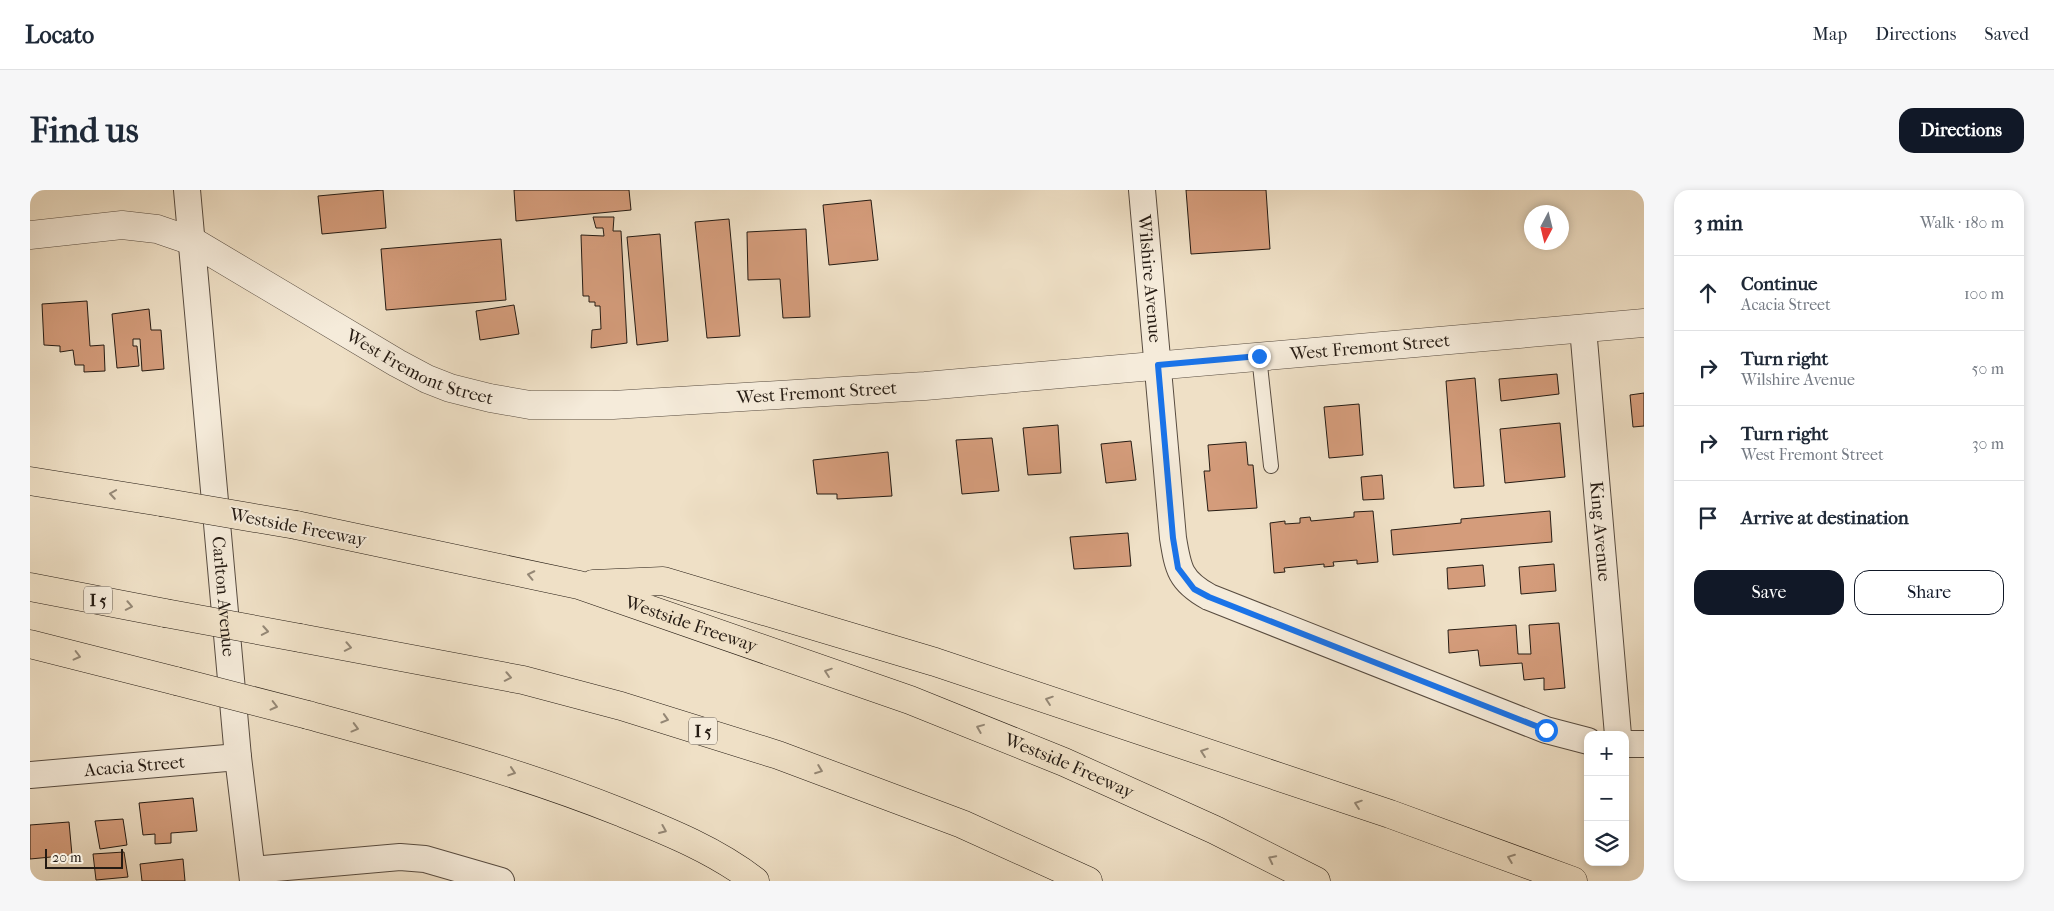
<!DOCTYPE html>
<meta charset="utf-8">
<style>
body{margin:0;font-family:"IM FELL French Canon",serif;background:#f6f6f7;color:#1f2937}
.controls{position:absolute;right:15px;bottom:15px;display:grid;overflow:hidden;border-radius:10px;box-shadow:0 2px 8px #0003}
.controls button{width:45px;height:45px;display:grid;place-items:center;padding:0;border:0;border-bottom:1px solid #e0e1e3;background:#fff;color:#1f2937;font:25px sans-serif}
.compass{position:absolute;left:1494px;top:15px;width:45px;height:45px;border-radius:50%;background:#fff;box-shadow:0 2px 8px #0003;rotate:187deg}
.scale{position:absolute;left:15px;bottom:12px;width:78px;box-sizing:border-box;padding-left:5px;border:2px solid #251b13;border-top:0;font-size:14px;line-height:18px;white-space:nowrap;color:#251b13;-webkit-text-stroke:4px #f5ebda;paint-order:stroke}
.stop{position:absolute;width:15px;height:15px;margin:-11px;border:4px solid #1a73e8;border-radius:50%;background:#fff}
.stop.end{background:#1a73e8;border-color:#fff;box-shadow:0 1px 5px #0008}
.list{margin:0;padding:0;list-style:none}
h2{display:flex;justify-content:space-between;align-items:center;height:65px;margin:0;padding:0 20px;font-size:21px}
h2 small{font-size:16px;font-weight:400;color:#747a83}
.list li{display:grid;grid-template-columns:32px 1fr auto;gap:15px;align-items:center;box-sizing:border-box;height:75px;padding:0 20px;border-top:1px solid #e0e1e3}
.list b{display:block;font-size:19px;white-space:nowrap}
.list p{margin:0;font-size:16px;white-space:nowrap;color:#747a83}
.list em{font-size:16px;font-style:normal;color:#747a83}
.actions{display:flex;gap:10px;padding:15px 20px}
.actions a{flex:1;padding:11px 0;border:1px solid #111827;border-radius:15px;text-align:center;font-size:18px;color:#111827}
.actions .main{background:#111827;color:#fff}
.icon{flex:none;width:28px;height:28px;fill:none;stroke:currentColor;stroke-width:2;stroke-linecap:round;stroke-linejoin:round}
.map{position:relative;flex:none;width:1614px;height:691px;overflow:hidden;border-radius:15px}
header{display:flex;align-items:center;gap:30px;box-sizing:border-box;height:70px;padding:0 25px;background:#fff;border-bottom:1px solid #e0e1e3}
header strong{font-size:24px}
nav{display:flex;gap:28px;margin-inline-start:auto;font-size:18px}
.intro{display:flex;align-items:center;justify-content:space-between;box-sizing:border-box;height:120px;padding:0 30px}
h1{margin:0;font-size:35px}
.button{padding:12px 22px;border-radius:15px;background:#111827;color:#fff;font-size:18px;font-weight:700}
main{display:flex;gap:30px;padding:0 30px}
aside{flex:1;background:#fff;border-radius:15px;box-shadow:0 2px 8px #0003}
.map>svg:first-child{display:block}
.building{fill:#d49c7b;stroke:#251b13}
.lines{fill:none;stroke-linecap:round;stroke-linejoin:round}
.service-casing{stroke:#584c40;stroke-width:16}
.minor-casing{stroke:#584c40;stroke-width:28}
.tertiary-casing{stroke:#584c40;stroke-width:29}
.motorway-casing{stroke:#251b13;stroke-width:29}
.service{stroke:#f5ebda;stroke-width:14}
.minor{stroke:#f5ebda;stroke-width:26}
.tertiary{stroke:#f5ebda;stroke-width:28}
.motorway{stroke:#efe0c6;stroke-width:28}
.motorway-bridge-casing{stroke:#251b13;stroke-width:29;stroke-linecap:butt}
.motorway-bridge{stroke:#efe0c6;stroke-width:28}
.oneway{stroke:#948775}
.route{stroke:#1a73e8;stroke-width:6}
.labels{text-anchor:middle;stroke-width:4;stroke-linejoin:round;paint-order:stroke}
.shield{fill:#f5ebda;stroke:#63594f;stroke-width:1}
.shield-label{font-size:16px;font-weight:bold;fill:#251b13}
.street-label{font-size:18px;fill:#251b13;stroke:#f5ebda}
</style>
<header>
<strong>Locato</strong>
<nav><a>Map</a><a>Directions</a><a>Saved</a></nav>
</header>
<div class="intro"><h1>Find us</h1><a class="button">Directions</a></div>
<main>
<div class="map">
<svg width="1614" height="691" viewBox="0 0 1614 691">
<rect width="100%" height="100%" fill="#efe0c6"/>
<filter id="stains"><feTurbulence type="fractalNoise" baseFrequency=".004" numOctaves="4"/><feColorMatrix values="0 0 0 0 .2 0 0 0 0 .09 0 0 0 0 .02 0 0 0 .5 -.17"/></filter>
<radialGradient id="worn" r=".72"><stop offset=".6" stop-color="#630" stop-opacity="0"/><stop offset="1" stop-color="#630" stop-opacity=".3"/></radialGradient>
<g class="building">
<polygon points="353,0 356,38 292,44 288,6"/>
<polygon points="484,0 599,0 601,20 486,31"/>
<polygon points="1156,0 1236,0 1240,59 1161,64"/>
<polygon points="841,10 848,70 799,75 793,15"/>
<polygon points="563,27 584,27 583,41 591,41 597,153 561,158 562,140 571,139 570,116 565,116 565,112 559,112 559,106 553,106 551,45 574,46 573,38 566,38"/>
<polygon points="699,29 710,146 677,148 665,32"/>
<polygon points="776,39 780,127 753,128 750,89 718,90 717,42"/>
<polygon points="630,44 638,151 607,155 597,47"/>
<polygon points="471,49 476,110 356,120 351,59"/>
<polygon points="57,111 60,156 74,155 75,181 54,182 54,175 45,175 43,160 30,162 30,156 14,155 12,114"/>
<polygon points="484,115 489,144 450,150 446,121"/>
<polygon points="119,119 121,140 131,140 134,179 112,181 110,149 103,149 103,156 107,156 109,176 87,178 82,124"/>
<polygon points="1527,184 1529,204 1471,211 1469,189"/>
<polygon points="1445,188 1454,296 1424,298 1416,191"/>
<polygon points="1614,203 1614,236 1603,237 1600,205"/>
<polygon points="1329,214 1333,265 1299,268 1294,217"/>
<polygon points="1530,233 1535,287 1475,293 1470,239"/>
<polygon points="1028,235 1031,283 998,285 993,238"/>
<polygon points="962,248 969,301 932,304 926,250"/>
<polygon points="1101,251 1106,290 1076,293 1071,254"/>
<polygon points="1216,252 1218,275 1223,275 1227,318 1178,321 1174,281 1180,281 1178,255"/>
<polygon points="858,262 862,306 807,309 807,304 787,304 783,270"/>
<polygon points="1352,285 1354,309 1333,310 1331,287"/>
<polygon points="1343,321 1348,372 1327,374 1327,370 1303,372 1304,376 1294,377 1294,374 1254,378 1255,382 1244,383 1240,333 1255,331 1255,334 1270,333 1270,328 1280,327 1281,331 1324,327 1324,322"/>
<polygon points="1520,321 1522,352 1363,365 1361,340 1431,333 1431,329"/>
<polygon points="1098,343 1101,376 1044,379 1040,347"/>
<polygon points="1524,374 1526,401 1491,404 1489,377"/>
<polygon points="1453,375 1455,396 1418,399 1417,378"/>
<polygon points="1529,433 1535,498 1514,500 1514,488 1494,490 1492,473 1450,476 1448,460 1419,463 1418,440 1486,435 1488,464 1501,464 1499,435"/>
<polygon points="163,608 167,641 141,643 141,653 125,654 125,644 113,645 109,613"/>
<polygon points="93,629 97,655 70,659 65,631"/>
<polygon points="39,632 42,665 0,669 0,635"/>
<polygon points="94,662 98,687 66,690 63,664"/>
<polygon points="153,669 155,691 112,691 110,674"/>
</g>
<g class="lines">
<defs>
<polyline id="service" points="1229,166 1241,276"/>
<g id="minor">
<path id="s1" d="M157,0L208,567L223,691"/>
<path id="s2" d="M1112,0L1143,348C1148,379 1150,391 1179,407L1516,540L1558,551"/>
<path id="s3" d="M1553,138L1588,545"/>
<polyline points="1595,554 1614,554"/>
<path id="s4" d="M0,585L208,567"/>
<polyline points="223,680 370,667 395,669 471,691"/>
</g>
<g id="tertiary">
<path id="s5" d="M0,45L92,35L127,39L162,51L367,173L397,189L420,198L460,208L500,215H583L895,196L1614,133"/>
</g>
<g id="motorway">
<polyline points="0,291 131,312"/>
<path id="s6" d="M266,335L549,395L880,510L1034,572L1185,640L1286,691"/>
<polyline points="563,394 633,391 905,472 1360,624 1543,691"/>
<polyline points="0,397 135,423"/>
<polyline points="270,448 493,490 591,516 748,565 932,634 1058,691"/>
<polyline points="0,454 146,491"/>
<path d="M278,525C385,554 487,581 590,622C637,641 685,660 725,691"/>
</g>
</defs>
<use href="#service" class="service-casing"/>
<use href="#minor" class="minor-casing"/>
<use href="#tertiary" class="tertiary-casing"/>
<use href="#motorway" class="motorway-casing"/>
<use href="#service" class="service"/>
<use href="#minor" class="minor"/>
<use href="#tertiary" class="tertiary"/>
<use href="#motorway" class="motorway"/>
<defs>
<g id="motorway-bridge">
<polyline points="131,312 266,335"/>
<polyline points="135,423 270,448"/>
<polyline points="146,491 278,525"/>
</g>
</defs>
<use href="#motorway-bridge" class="motorway-bridge-casing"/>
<use href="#motorway-bridge" class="motorway-bridge"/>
</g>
<defs><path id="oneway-chevron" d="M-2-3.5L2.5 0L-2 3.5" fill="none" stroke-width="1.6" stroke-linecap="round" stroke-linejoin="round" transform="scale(1.25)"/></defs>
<g class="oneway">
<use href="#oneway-chevron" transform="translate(83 304) rotate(-171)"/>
<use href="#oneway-chevron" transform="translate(501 385) rotate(-168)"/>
<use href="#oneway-chevron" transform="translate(99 416) rotate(11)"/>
<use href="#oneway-chevron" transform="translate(235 441) rotate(10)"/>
<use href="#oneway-chevron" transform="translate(318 457) rotate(11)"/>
<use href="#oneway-chevron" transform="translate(47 466) rotate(14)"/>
<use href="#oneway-chevron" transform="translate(798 482) rotate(-161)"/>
<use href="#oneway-chevron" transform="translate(478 487) rotate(11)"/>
<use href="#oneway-chevron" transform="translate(1019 510) rotate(-161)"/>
<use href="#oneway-chevron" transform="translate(244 516) rotate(14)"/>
<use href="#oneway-chevron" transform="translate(635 529) rotate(17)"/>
<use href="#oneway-chevron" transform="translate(325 538) rotate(15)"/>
<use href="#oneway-chevron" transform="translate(950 538) rotate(-158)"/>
<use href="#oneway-chevron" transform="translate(1174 562) rotate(-161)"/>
<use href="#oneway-chevron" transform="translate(789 580) rotate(21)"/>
<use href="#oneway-chevron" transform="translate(482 582) rotate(18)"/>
<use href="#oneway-chevron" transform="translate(1328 614) rotate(-161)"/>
<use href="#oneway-chevron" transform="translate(633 640) rotate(23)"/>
<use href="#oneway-chevron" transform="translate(1481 668) rotate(-159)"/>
<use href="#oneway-chevron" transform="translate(1242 669) rotate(-153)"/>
</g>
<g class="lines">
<polyline class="route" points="1229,166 1128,175 1143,348 1148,378 1164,399 1179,407 1516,540"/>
</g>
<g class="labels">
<g class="shield">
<rect x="54" y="396.5" width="28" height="27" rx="4"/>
<rect x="659" y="527.5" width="28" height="27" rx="4"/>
</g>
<g class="shield-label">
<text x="68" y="416">I 5</text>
<text x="673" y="547">I 5</text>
</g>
<g class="street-label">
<text dy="6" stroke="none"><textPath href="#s2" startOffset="89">Wilshire Avenue</textPath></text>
<text dy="6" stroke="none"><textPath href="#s5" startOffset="1386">West Fremont Street</textPath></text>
<text dy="6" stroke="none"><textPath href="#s5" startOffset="426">West Fremont Street</textPath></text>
<text dy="6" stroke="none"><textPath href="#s5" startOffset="831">West Fremont Street</textPath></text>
<text transform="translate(268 337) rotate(11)" y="6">Westside Freeway</text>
<text dy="6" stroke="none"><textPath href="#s3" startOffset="204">King Avenue</textPath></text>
<text dy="6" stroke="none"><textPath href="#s1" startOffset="408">Carlton Avenue</textPath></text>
<text dy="6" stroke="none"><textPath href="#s6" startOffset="408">Westside Freeway</textPath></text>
<text dy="6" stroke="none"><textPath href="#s4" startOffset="105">Acacia Street</textPath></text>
<text dy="6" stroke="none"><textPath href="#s6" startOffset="812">Westside Freeway</textPath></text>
</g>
</g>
<rect width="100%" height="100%" filter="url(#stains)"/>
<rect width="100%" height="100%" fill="url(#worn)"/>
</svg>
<div class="controls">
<button>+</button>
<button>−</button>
<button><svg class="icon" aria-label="layers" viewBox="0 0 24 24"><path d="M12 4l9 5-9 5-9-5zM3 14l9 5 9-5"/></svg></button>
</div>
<svg class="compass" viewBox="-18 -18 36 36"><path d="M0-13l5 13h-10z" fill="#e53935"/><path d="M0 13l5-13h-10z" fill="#747a83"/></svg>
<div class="scale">20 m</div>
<div class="stop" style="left:1516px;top:540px"></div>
<div class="stop end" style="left:1229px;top:166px"></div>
</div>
<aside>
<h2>3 min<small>Walk · 180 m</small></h2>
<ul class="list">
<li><svg class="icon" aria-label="ahead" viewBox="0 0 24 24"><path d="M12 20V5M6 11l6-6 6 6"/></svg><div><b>Continue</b><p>Acacia Street</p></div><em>100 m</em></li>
<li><svg class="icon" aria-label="right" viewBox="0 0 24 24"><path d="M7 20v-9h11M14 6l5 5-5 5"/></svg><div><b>Turn right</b><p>Wilshire Avenue</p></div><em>50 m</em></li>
<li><svg class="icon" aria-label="right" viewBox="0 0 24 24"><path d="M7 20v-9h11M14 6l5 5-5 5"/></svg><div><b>Turn right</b><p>West Fremont Street</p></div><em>30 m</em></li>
<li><svg class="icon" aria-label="arrive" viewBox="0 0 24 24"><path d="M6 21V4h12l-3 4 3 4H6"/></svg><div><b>Arrive at destination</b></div></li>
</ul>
<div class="actions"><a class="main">Save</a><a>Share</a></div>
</aside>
</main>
